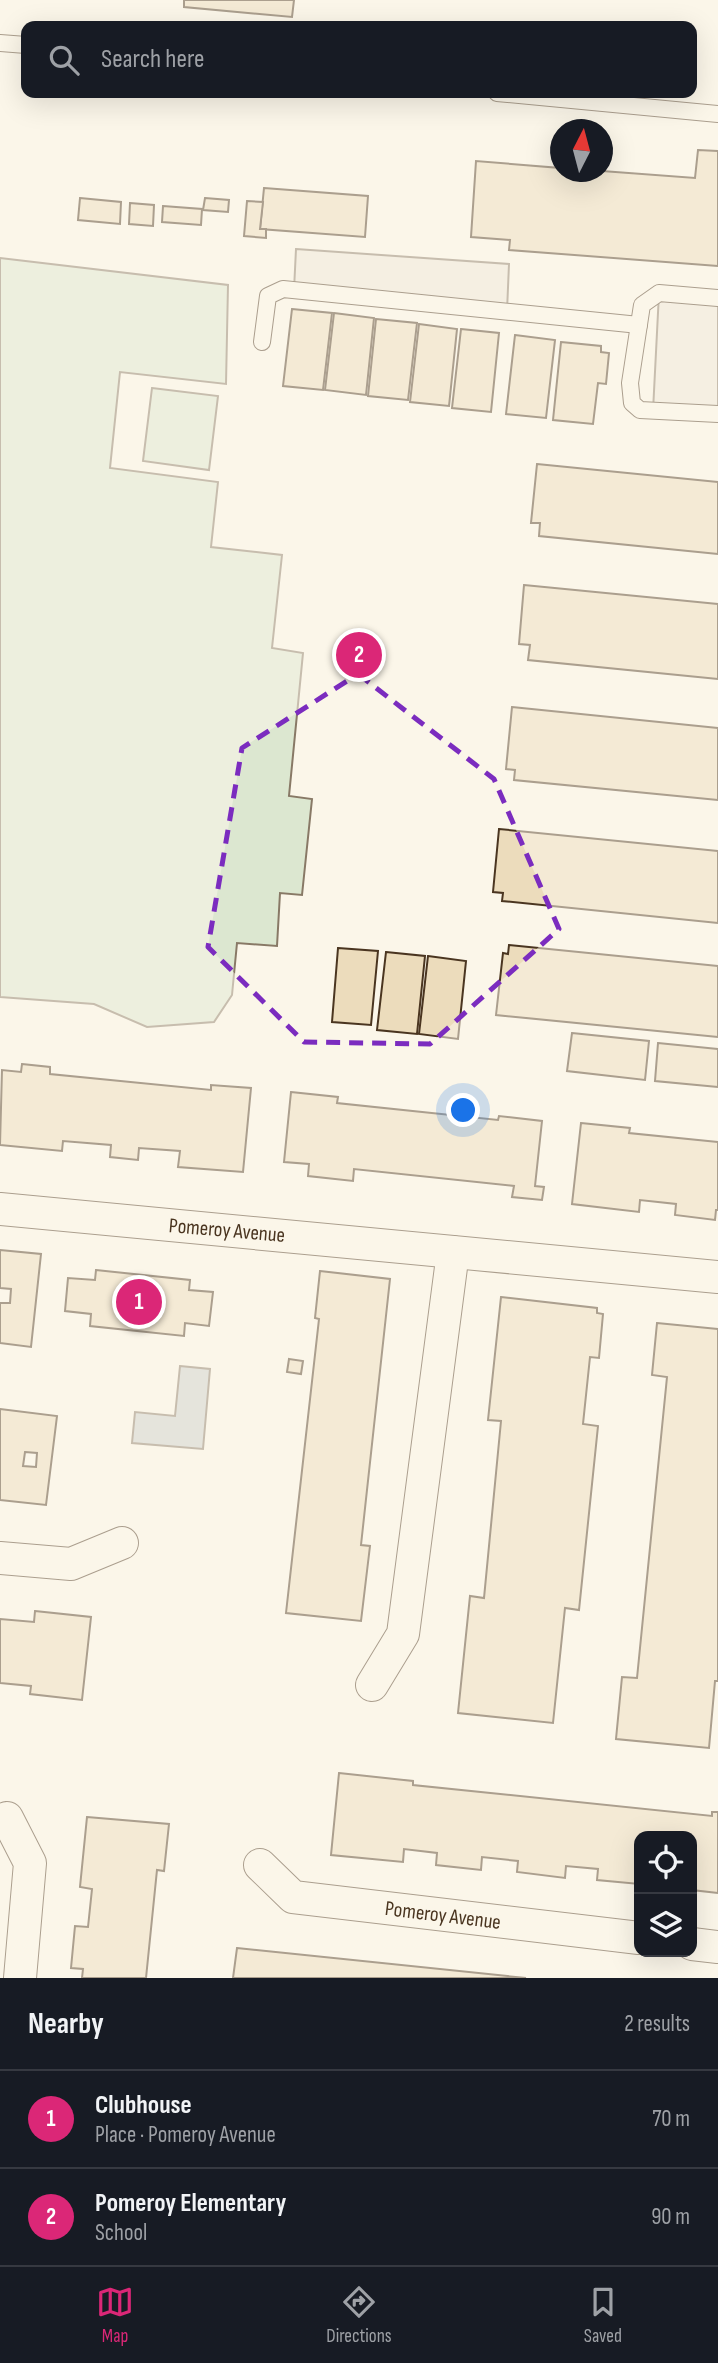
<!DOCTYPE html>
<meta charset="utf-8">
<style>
body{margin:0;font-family:"Sofia Sans Condensed",sans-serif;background:#242831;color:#f1f3f6}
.controls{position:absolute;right:21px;bottom:21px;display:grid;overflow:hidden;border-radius:14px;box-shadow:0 7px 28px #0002}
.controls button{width:63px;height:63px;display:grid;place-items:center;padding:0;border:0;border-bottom:2px solid #363941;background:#171b24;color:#f1f3f6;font:35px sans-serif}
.compass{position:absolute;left:550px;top:119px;width:63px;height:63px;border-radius:50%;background:#171b24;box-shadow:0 7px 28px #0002;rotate:6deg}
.you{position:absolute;left:464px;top:1111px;width:24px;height:24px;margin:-18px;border:5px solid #fff;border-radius:50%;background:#1a73e8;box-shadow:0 0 0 10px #1a73e833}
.badge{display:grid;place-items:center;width:46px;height:46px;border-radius:50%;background:#db2777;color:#fff;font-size:23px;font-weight:700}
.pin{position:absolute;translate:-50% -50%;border:4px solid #fff;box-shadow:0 2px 7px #0006}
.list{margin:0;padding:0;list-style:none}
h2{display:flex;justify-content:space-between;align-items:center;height:91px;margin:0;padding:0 28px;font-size:30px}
h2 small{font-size:23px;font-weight:400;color:#9ea1a6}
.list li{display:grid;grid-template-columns:46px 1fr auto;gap:21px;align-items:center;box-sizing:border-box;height:98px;padding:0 28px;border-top:2px solid #363941}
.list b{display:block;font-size:26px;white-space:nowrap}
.list p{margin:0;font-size:23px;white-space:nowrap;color:#9ea1a6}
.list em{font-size:23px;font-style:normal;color:#9ea1a6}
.icon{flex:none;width:38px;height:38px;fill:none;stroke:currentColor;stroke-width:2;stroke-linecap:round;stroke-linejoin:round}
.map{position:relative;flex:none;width:718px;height:1978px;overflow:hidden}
.search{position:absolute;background:#171b24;box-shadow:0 7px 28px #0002;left:21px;right:21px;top:21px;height:77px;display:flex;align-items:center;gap:18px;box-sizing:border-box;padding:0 24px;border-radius:14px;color:#9ea1a6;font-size:26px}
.sheet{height:287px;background:#171b24}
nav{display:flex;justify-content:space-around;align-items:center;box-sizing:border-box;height:98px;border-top:2px solid #363941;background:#171b24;font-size:19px;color:#9ea1a6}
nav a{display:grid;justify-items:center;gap:4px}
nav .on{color:#db2777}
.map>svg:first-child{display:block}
.green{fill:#dce7d0;stroke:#887966;stroke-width:2}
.parking{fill:#ede7d9;stroke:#887966;stroke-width:2}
.water{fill:#c9cecd;stroke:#887966;stroke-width:2}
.building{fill:#ecdcbc;stroke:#4a3520;stroke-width:2;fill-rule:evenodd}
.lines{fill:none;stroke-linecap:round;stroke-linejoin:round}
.lane-casing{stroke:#4a3520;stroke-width:18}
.street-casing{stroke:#4a3520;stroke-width:34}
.lane{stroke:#fbf6e9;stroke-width:16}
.street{stroke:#fbf6e9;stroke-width:32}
.marked{fill:none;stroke:#7b2cbf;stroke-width:5;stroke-dasharray:14 9;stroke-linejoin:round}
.labels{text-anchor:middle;stroke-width:5;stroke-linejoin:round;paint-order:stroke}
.street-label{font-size:21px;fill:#4a3520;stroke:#fbf6e9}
</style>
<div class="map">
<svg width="718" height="1978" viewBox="0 0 718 1978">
<rect width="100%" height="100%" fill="#fbf6e9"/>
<g class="green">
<polygon points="0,258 228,285 226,384 120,372 110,468 218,482 211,547 282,555 272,648 303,653 289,796 312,799 302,895 280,893 277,946 237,943 232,995 214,1022 147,1027 94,1004 0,997"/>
<polygon points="152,388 218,396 209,470 143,461"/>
</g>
<g class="parking">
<polygon points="296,249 509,264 507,311 294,290"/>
<polygon points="659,293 718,298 718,414 653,411"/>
</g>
<polygon class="water" points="180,1366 210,1369 203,1449 132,1443 135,1412 175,1416"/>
<g class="building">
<polygon points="184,0 294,0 292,17 184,7"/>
<polygon points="698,150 718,151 718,266 509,250 510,240 471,237 476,161 560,168 560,172 602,171 695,178"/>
<polygon points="264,188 368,196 365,237 260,229"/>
<polygon points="80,198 121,202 120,224 78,220"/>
<polygon points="205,198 229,200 228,212 203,210"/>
<polygon points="247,201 263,202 260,229 266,229 266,238 244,236"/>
<polygon points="130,203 154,205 153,226 129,224"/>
<polygon points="163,206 202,209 201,225 162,222"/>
<polygon points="292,309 332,313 323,390 283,386"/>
<polygon points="334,313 374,318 366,395 325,390"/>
<polygon points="376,319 417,323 408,400 368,396"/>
<polygon points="419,324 457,329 449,406 410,402"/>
<polygon points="461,329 499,333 491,412 452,408"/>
<polygon points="515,335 555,340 546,418 506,414"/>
<polygon points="561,342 601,346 601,352 609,353 606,384 598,383 593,424 553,420"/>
<polygon points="537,464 718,482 718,554 539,536 540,523 531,523"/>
<polygon points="524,585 718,604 718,679 528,660 530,645 519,644"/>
<polygon points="512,707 718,728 718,800 514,780 515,770 506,769"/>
<polygon points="499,829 718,851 718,923 502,901 503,893 493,892"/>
<polygon points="509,945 718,966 718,1037 496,1015 503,953 508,954"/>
<polygon points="338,948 378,951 371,1025 332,1022"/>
<polygon points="386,952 425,956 417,1034 377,1030"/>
<polygon points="428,956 466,961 458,1039 419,1034"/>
<polygon points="572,1033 649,1041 645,1080 567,1071"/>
<polygon points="658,1043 718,1049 718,1087 655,1081"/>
<polygon points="22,1064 50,1067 50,1074 211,1090 211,1085 251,1088 243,1172 178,1167 180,1151 139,1148 138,1160 110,1157 111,1145 63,1141 62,1151 0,1145 2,1070 21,1072"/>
<polygon points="291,1092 338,1097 337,1103 498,1120 499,1116 542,1121 535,1186 544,1187 542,1200 512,1197 514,1186 354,1169 353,1181 308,1176 309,1164 284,1162"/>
<polygon points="581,1123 630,1128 629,1133 718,1142 718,1210 716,1210 715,1220 675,1215 676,1204 640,1200 639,1212 572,1204"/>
<polygon points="0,1250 41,1254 31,1347 0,1343 0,1303 10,1303 11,1289 0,1288"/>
<polygon points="96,1270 190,1280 189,1290 213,1292 209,1326 185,1323 184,1336 90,1326 91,1314 65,1311 68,1278 95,1280"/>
<polygon points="320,1271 390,1279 361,1545 370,1546 361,1621 286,1613 319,1319 315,1318"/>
<polygon points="501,1297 597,1308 597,1313 603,1314 599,1358 590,1357 583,1424 598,1426 579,1610 565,1608 553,1723 458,1713 470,1596 484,1598 501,1421 488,1420"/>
<polygon points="657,1323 718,1329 718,1681 715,1681 709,1748 616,1739 622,1677 637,1678 667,1377 652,1375"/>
<polygon points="289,1359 303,1361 301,1374 287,1372"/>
<path d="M0,1409L57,1416L46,1505L0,1500ZM25,1452L37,1453L36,1467L23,1466Z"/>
<polygon points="35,1611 91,1617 82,1700 30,1694 31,1686 0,1683 0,1619 34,1622"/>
<polygon points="339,1773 413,1781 413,1785 712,1816 712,1812 718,1812 718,1893 692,1890 692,1836 639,1836 639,1884 597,1880 598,1869 566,1866 565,1878 517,1872 518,1861 482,1857 481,1870 436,1865 437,1853 404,1849 403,1862 331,1855"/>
<polygon points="87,1817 169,1824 164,1871 157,1870 146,1978 82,1978 83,1969 71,1968 75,1926 88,1927 92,1889 80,1887"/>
<polygon points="237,1948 526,1978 233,1978"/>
</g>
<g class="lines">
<defs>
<g id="lane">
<polyline points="0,43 26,45"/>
<polyline points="497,93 718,114"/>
<polyline points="718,298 659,293 642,305 630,383 632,403 640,410 718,414"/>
<polyline points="262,342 268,296 283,289 639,325"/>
</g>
<g id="street">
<polyline points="0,1209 718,1277"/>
<polyline points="0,1558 71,1564 122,1543"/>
<polyline points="372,1685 403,1634 453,1252"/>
<polyline points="7,1818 30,1863 20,1978"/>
<polyline points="260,1865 293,1897 639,1938"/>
<polyline points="692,1944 718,1947"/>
</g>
</defs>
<use href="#lane" class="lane-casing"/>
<use href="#street" class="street-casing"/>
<use href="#lane" class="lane"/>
<use href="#street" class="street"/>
</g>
<path d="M0 0H718V1978H0ZM358,674L494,779L559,929L430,1044L304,1042L208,947L242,748Z" fill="#fbf6e9" fill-opacity=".55" fill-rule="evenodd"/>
<path class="marked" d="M358,674L494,779L559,929L430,1044L304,1042L208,947L242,748Z"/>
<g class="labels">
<g class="street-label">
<text transform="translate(227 1230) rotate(5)" y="7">Pomeroy Avenue</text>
<text transform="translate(443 1915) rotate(7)" y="7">Pomeroy Avenue</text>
</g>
</g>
</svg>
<div class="controls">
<button><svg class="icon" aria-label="locate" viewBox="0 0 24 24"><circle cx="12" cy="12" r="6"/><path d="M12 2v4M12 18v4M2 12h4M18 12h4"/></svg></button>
<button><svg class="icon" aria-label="layers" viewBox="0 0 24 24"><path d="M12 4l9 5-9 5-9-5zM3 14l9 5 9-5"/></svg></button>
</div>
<svg class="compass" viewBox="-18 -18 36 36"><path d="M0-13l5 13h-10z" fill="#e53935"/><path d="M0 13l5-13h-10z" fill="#9ea1a6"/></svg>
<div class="you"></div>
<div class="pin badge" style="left:139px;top:1302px">1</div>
<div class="pin badge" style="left:359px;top:655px">2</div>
<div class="search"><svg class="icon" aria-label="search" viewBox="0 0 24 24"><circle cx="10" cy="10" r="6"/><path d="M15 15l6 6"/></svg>Search here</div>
</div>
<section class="sheet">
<h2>Nearby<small>2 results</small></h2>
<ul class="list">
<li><span class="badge">1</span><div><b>Clubhouse</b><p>Place · Pomeroy Avenue</p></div><em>70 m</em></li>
<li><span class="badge">2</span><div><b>Pomeroy Elementary</b><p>School</p></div><em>90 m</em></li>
</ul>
</section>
<nav>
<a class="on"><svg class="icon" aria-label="map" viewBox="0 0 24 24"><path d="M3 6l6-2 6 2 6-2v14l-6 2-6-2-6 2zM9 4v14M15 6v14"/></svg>Map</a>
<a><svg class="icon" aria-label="directions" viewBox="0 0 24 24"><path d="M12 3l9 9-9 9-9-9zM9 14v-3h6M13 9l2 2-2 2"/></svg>Directions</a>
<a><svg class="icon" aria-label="saved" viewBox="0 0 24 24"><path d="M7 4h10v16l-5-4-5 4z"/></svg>Saved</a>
</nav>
